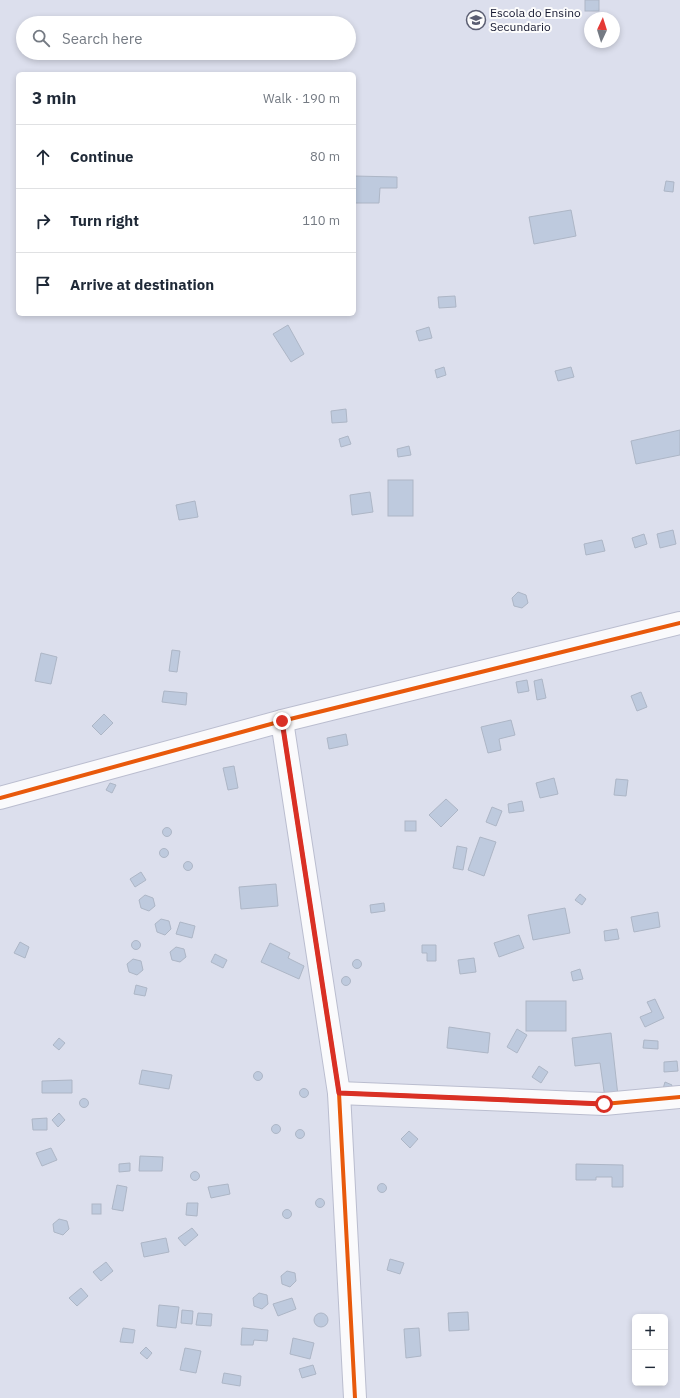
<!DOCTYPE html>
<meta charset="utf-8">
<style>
body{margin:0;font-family:"IBM Plex Sans",sans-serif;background:#f2f2f3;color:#1f2937}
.controls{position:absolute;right:12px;bottom:12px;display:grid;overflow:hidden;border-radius:6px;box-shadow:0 2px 6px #0003}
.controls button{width:36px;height:36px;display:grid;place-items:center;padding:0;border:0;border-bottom:1px solid #e0e1e3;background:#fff;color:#1f2937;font:20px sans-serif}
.compass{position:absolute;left:584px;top:12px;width:36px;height:36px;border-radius:50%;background:#fff;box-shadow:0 2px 6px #0003;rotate:4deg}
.stop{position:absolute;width:12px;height:12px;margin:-9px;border:3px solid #d93025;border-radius:50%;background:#fff}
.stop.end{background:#d93025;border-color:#fff;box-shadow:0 1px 4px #0008}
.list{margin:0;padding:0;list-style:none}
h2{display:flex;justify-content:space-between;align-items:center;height:52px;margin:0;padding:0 16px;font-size:17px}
h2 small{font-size:13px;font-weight:400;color:#747a83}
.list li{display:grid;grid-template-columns:26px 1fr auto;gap:12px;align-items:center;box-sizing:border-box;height:64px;padding:0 16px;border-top:1px solid #e0e1e3}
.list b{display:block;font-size:15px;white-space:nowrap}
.list em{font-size:13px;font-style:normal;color:#747a83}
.icon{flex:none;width:22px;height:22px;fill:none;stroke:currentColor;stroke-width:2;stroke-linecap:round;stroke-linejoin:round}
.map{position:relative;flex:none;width:680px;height:1398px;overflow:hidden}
.search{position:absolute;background:#fff;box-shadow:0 2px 6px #0003;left:16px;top:16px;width:340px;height:44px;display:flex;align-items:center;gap:10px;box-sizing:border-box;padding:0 14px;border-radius:22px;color:#747a83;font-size:15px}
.panel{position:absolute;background:#fff;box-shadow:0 2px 6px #0003;left:16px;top:72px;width:340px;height:244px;border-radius:6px}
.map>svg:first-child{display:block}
.building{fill:#becade;stroke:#adb6c6}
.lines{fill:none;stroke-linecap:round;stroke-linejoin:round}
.minor-casing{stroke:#babdcf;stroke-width:24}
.minor{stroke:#fafafc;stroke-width:22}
.cycleway-casing{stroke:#fcfcfc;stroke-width:6}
.cycleway{stroke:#e8590c;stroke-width:4}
.route{stroke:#d93025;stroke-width:5}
.labels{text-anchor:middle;stroke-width:4;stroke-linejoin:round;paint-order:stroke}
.poi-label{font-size:12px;fill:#151830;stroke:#fcfcfc;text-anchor:start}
</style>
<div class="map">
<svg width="680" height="1398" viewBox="0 0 680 1398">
<rect width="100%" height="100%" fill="#dcdfed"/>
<g class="building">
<rect x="585" y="0" width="14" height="11"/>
<polygon points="354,176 397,177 397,188 380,188 379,203 354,203"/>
<polygon points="666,181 674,182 673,192 664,191"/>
<polygon points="571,210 576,236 534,244 529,217"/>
<polygon points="455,296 456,307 439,308 438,297"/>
<polygon points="288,325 304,354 291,362 273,334"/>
<polygon points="429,327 432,338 419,341 416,331"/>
<polygon points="444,367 446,375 437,378 435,370"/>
<polygon points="571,367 574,377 558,381 555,371"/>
<polygon points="346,409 347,422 332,423 331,411"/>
<polygon points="680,430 680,455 636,464 631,441"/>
<polygon points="348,436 351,444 341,447 339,439"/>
<polygon points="409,446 411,455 398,457 397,449"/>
<rect x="388" y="480" width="25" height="36"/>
<polygon points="370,492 373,512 352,515 350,495"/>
<polygon points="195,501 198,517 179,520 176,505"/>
<polygon points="673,530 676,544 660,548 657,534"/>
<polygon points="644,534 647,544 635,548 632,538"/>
<polygon points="602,540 605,551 586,555 584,544"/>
<polygon points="518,592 526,595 528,603 522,608 514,606 512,598"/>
<polygon points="172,650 180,651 177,672 169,671"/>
<polygon points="41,653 57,657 51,684 35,681"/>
<polygon points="542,679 546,698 537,700 534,681"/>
<polygon points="527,680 529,691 518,693 516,682"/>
<polygon points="164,691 187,693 186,705 162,702"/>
<polygon points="641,692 647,707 637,711 631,696"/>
<polygon points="104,714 113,723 101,735 92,726"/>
<polygon points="511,720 515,735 499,739 501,750 488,753 481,727"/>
<polygon points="346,734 348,745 329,749 327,738"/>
<polygon points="234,766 238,788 228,790 223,768"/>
<polygon points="554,778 558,794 540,798 536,783"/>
<polygon points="616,779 628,780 626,796 614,795"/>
<polygon points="110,783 116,785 112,793 106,790"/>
<polygon points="446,799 458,810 441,827 429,815"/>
<polygon points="522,801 524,811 509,813 508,804"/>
<polygon points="492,807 502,811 496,826 486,822"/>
<rect x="405" y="821" width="11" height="10"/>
<circle cx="167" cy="832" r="4.5"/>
<polygon points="480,837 496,842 484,876 468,870"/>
<polygon points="457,846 467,848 463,870 453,868"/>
<circle cx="164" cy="853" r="4.5"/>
<circle cx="188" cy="866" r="4.5"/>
<polygon points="141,872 146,880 135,887 130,879"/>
<polygon points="276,884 278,906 241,909 239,887"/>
<polygon points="580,894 586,899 582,905 575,900"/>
<polygon points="145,895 153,898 155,906 149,911 141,908 139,900"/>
<polygon points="384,903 385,911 371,913 370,905"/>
<polygon points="565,908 570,933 533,940 528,915"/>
<polygon points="658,912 660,927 634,932 631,917"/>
<polygon points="161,919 169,921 171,929 165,935 157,932 155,924"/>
<polygon points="180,922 195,926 192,938 176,934"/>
<polygon points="617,929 619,939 605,941 604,931"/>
<polygon points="519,935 524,948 499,957 494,943"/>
<circle cx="136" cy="945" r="4.5"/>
<polygon points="20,942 29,947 25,958 14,953"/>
<polygon points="270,943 290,953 288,958 304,966 299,979 261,962"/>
<polygon points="422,945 436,945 436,961 427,961 427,953 422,953"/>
<polygon points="176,947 184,949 186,957 180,962 172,960 170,952"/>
<polygon points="215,954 227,960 223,968 211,962"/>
<polygon points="474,958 476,972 460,974 458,960"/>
<polygon points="133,959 141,961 143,970 137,975 129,972 127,964"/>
<circle cx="357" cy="964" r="4.5"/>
<polygon points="580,969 583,979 573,981 571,972"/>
<circle cx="346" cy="981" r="4.5"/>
<polygon points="136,985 147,988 145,996 134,994"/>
<polygon points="655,999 664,1018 645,1027 640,1017 652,1012 647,1002"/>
<rect x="526" y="1001" width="40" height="30"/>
<polygon points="449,1027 490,1033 488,1053 447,1048"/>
<polygon points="517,1029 527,1035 517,1053 507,1047"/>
<polygon points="611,1033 618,1096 605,1098 600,1063 575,1066 572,1038"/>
<polygon points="59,1038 65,1043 59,1050 53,1045"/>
<polygon points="644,1040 658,1041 658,1049 643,1048"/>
<polygon points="677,1061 678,1071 664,1072 664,1062"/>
<polygon points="539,1066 548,1072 541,1083 532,1077"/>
<polygon points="142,1070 172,1075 169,1089 139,1084"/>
<circle cx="258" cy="1076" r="4.5"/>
<polygon points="72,1080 72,1093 42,1093 42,1081"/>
<polygon points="665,1082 672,1085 669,1094 662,1092"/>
<circle cx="304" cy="1093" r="4.5"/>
<circle cx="84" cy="1103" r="4.5"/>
<polygon points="59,1113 65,1120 58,1127 52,1120"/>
<polygon points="47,1118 47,1130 33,1130 32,1119"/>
<circle cx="276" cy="1129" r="4.5"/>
<circle cx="300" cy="1134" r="4.5"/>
<polygon points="409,1131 418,1139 410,1148 401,1139"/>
<polygon points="51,1148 57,1160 42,1166 36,1153"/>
<polygon points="140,1156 163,1157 162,1171 139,1171"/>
<polygon points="130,1163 130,1171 119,1172 119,1164"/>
<polygon points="576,1164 623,1165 623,1187 612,1187 612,1177 596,1177 596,1180 576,1180"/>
<circle cx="195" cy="1176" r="4.5"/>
<circle cx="382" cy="1188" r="4.5"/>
<polygon points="228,1184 230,1194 211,1198 208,1187"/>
<polygon points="117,1185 127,1187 123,1211 112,1209"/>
<circle cx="320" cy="1203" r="4.5"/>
<polygon points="187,1203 198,1203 197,1216 186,1215"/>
<rect x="92" y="1204" width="9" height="10"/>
<circle cx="287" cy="1214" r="4.5"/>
<polygon points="59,1219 67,1221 69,1229 63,1235 54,1232 53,1224"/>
<polygon points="192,1228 198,1235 185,1246 178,1238"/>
<polygon points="166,1238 169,1252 144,1257 141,1243"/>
<polygon points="390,1259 404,1263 400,1274 387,1270"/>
<polygon points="106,1262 113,1271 101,1281 93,1272"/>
<polygon points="287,1271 295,1273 296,1281 290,1287 282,1284 281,1276"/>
<polygon points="81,1288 88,1296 77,1306 69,1298"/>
<polygon points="259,1293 267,1295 268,1304 262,1309 254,1306 253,1298"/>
<polygon points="292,1298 296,1309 278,1316 273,1304"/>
<polygon points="159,1305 179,1307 176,1328 157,1326"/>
<polygon points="182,1310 193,1311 192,1324 181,1323"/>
<polygon points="468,1312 469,1330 449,1331 448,1313"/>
<circle cx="321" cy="1320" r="7"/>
<polygon points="198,1313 212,1314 211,1326 196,1325"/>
<polygon points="123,1328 135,1330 133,1343 120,1342"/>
<polygon points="242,1328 268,1330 267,1341 254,1340 253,1345 241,1345"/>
<polygon points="419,1328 421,1356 406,1358 404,1329"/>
<polygon points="293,1338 314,1343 310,1359 290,1354"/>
<polygon points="146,1347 152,1353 147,1359 140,1353"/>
<polygon points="185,1348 201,1351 196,1373 180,1370"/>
<polygon points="313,1365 316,1374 302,1378 299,1369"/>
<polygon points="224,1373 241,1376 240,1386 222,1383"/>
</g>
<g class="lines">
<defs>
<g id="minor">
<polyline points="282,721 680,623"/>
<polyline points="0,798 282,721 339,1093 355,1398"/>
<polyline points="339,1093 604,1104 680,1097"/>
</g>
</defs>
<use href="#minor" class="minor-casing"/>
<use href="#minor" class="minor"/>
<defs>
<g id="cycleway">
<polyline points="282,721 680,623"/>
<polyline points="0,798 282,721 339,1093 355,1398"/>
<polyline points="339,1093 604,1104 680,1097"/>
</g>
</defs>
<use href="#cycleway" class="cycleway-casing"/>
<use href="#cycleway" class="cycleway"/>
</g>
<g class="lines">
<polyline class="route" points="282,721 339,1093 604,1104"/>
</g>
<defs>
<symbol id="school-ring" viewBox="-11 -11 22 22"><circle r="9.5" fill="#fcfcfc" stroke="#5b5e72" stroke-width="1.5"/><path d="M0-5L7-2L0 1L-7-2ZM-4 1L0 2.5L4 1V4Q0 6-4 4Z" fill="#5b5e72"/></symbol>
</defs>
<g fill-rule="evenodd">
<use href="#school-ring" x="465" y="9" width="22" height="22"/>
</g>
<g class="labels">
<g class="poi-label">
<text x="490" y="17">Escola do Ensino<tspan x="490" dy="14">Secundario</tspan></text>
</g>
</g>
</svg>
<div class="controls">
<button>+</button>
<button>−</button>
</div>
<svg class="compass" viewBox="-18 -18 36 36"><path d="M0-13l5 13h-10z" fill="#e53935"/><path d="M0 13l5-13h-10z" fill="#747a83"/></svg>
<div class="stop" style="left:604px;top:1104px"></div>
<div class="stop end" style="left:282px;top:721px"></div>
<div class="search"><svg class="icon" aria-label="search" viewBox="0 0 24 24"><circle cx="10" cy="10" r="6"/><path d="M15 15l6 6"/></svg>Search here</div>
<section class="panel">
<h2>3 min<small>Walk · 190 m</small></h2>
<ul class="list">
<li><svg class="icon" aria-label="ahead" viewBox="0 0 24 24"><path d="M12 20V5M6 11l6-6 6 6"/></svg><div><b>Continue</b></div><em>80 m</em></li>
<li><svg class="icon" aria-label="right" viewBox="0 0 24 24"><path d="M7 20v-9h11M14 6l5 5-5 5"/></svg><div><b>Turn right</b></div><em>110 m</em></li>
<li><svg class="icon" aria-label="arrive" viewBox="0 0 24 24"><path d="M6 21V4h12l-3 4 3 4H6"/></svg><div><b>Arrive at destination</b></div></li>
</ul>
</section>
</div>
